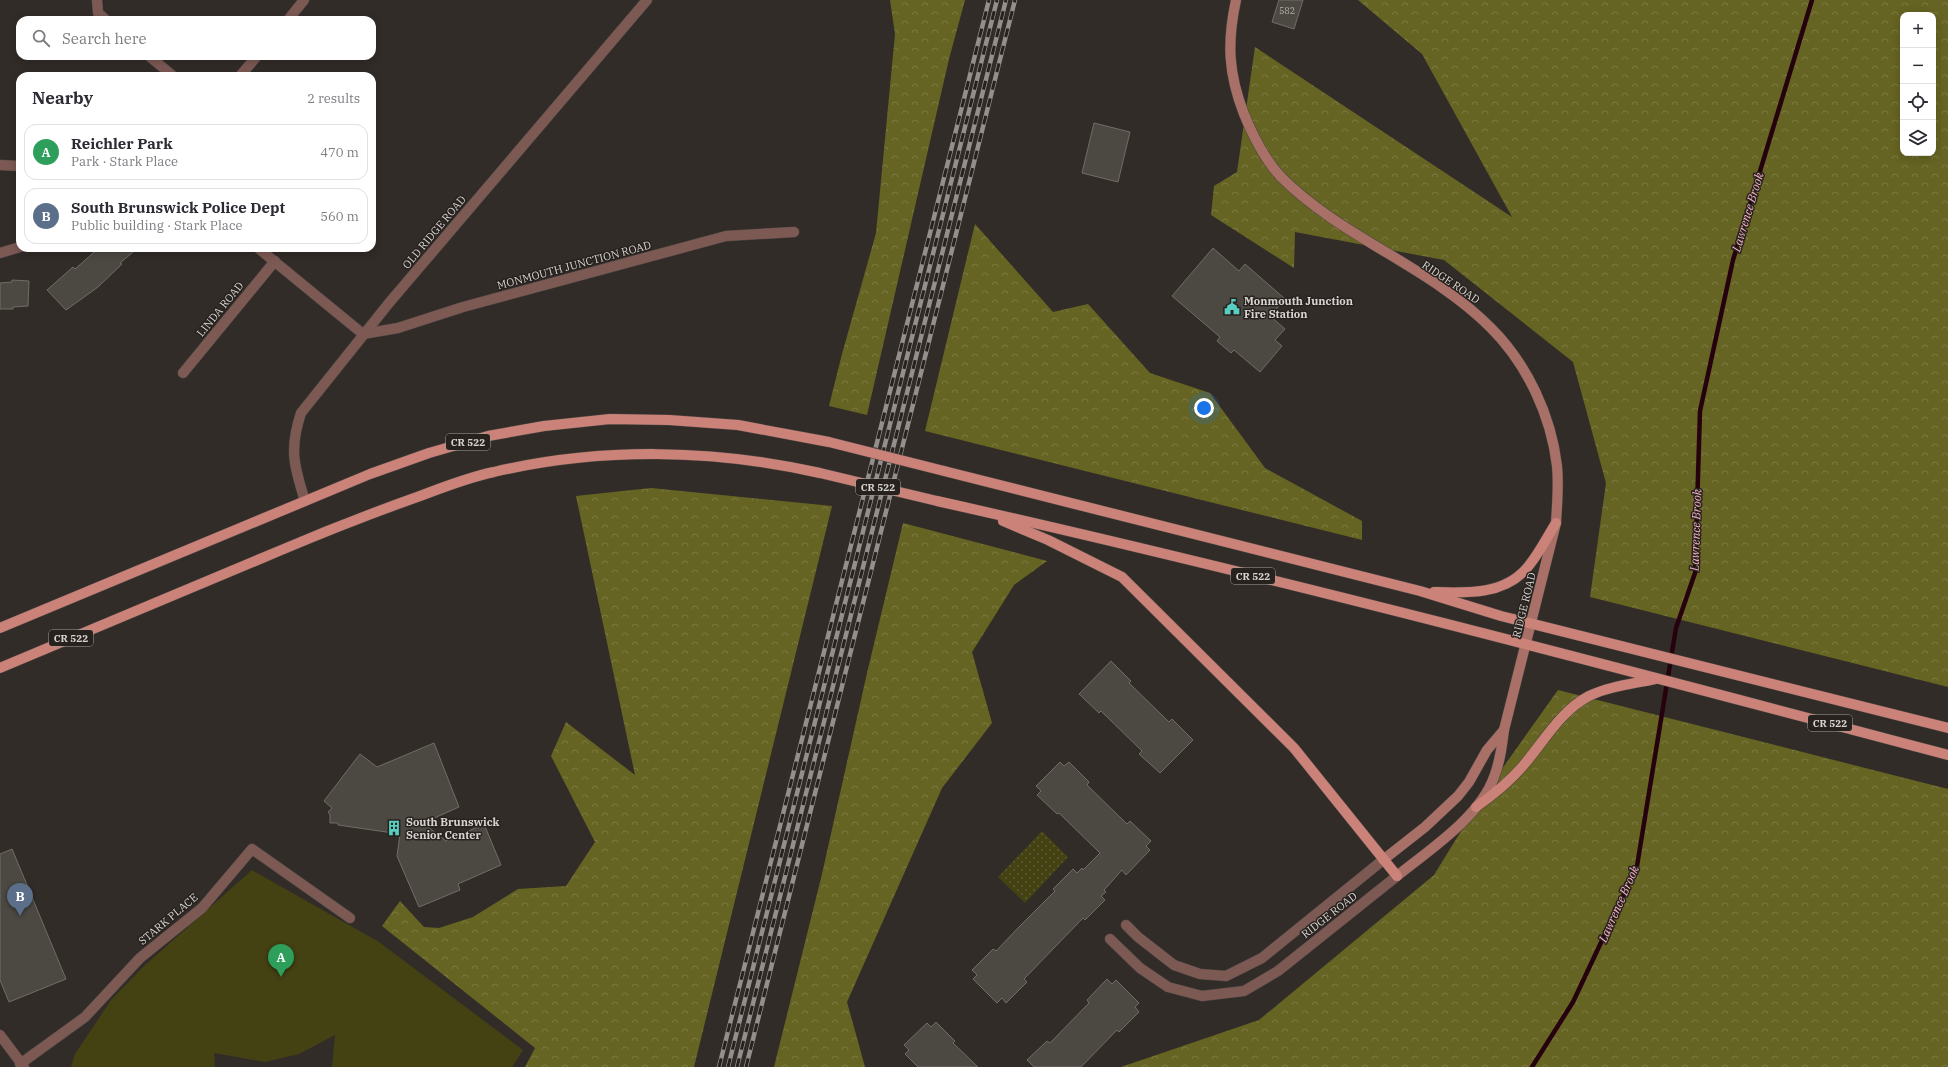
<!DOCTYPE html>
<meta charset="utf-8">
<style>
body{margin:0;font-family:"IBM Plex Serif",serif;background:#f2f2f3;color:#2b2b33}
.controls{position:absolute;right:12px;top:12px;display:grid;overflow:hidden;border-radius:8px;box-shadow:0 2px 10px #0003}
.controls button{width:36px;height:36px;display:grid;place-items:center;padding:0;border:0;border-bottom:1px solid #e1e1e2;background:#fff;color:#2b2b33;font:20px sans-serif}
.you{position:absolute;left:1204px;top:408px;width:14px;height:14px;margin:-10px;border:3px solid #fff;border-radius:50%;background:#1a73e8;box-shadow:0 0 0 6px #1a73e833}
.badge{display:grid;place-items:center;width:26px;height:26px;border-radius:50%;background:#2563eb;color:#fff;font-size:13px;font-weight:700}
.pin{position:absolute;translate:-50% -33px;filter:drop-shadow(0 1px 2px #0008)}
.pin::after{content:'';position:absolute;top:21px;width:14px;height:12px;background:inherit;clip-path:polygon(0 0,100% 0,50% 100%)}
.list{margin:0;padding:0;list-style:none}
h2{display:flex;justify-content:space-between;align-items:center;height:52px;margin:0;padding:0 16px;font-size:17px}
h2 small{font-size:13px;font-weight:400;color:#7c7c81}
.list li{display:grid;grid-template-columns:26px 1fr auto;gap:12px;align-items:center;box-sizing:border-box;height:56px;margin:0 8px 8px;padding:0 8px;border:1px solid #e1e1e2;border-radius:12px}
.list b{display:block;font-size:15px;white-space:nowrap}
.list p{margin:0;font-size:13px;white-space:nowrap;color:#7c7c81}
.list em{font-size:13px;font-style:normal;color:#7c7c81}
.icon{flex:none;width:22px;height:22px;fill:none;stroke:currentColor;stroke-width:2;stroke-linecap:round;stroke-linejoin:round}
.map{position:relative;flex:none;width:1948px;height:1067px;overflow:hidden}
.search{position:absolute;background:#fff;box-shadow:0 2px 10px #0003;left:16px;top:16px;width:360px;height:44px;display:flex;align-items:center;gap:10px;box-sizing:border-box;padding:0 14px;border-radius:12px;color:#7c7c81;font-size:15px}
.panel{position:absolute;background:#fff;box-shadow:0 2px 10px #0003;left:16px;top:72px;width:360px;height:180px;border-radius:12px}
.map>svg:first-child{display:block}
.grass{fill:url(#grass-dots)}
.forest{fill:url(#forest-crowns);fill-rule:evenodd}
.garden{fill:#444213}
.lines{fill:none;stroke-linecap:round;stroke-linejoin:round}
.stream{stroke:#26020f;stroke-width:4.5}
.building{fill:#4c4943;stroke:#716d66}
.street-casing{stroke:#4c4743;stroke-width:11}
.secondary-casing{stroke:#4c4743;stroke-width:11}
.primary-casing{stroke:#4c4743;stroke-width:11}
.street{stroke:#7d5954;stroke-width:10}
.secondary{stroke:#a97068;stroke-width:10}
.primary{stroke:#cb8278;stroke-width:10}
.rail-casing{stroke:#948f8c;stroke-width:4.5}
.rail{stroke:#28221f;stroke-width:3;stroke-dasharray:9;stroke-linecap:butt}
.primary-bridge-casing{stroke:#4c4743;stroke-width:11;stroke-linecap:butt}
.primary-bridge{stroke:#cb8278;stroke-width:10}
.labels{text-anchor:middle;stroke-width:3;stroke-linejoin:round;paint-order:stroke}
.number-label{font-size:9px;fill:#b4b0ae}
.shield{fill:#28221f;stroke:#a29e9c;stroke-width:1}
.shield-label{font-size:10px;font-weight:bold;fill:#d7d3d1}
.street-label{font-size:11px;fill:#d7d3d1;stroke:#28221f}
.poi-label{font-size:11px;font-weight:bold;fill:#d7d3d1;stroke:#28221f;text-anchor:start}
.water-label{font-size:12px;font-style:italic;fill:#f8b3c5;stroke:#28221f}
</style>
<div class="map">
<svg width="1948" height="1067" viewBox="0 0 1948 1067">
<defs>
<pattern id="grass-dots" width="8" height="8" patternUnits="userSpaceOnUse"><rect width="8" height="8" fill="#444213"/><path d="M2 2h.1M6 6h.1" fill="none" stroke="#5e5c34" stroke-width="1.8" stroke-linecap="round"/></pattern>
<pattern id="forest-crowns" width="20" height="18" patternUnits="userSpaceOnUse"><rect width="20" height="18" fill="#666422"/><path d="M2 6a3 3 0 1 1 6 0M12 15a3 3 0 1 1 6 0" fill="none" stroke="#7b7941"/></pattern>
</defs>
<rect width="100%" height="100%" fill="#322c28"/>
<polygon class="grass" points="1042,831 1068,857 1025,903 998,877"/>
<g class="forest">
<polygon points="890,0 965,0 949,59 867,415 829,406 842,354 876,233 895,34"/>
<path d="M1358,0H1948V687L1590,597L1606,483L1573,362L1444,260L1295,232L1294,268L1211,215L1214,186L1237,172L1255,47L1512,217L1422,54ZM1903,15H1933V153H1903Z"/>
<polygon points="975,224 1053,312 1088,304 1150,373 1210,393 1265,468 1362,521 1362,540 925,431"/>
<polygon points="651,488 832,506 694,1067 525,1067 535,1048 382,926 400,901 424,927 439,928 473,917 518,889 566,886 595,842 551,756 566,722 635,775 576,496"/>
<polygon points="903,523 1047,561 1014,585 972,652 992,723 942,788 847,1002 865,1067 774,1067 822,874 867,673"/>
<polygon points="1558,690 1948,789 1948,1067 1121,1067 1259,1020 1434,875 1482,797"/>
</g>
<polygon class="garden" points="252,870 379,942 523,1050 512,1067 332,1067 335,1035 299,1054 265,1062 214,1053 215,1067 71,1067 75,1054 111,1000 143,967"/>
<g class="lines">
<polyline class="stream" points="1532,1067 1573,1002 1637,866 1676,628 1695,573 1700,411 1733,260 1812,0"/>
</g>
<g class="building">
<polygon points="1279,0 1303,0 1294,29 1272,22"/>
<polygon points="1094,123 1130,132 1118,182 1082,173"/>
<polygon points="99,248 138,248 120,263 122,264 98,287 66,310 47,290 73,267 75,269"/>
<polygon points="1213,248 1239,271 1245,264 1285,299 1270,316 1285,329 1275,340 1282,346 1260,372 1234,350 1231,353 1217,341 1220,337 1172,296"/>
<polygon points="12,280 29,281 28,306 13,307 13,309 0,309 0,283 12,282"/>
<polygon points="1111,661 1131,681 1129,683 1169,722 1172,719 1193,740 1160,773 1139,754 1142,751 1101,711 1099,713 1079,694"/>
<polygon points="434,743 459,807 423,823 446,841 484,824 501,865 458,884 460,890 419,907 397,856 400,834 338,825 338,823 330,823 330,815 328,812 332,808 324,801 360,754 377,767"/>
<polygon points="1060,762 1064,766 1069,762 1089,782 1087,785 1127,824 1130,821 1151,841 1146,846 1150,850 1126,875 1122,870 1104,890 1106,892 1101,896 1105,900 1085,920 1083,918 1024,979 1027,982 1006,1003 1002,998 997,1003 973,979 977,975 972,970 993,949 996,951 1018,928 1055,891 1053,889 1073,869 1077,873 1082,868 1083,870 1100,853 1059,813 1057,814 1037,795 1041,791 1036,786"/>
<polygon points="12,849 66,979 9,1002 0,980 0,854"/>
<polygon points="1107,979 1112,984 1116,980 1139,1003 1135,1007 1139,1012 1119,1032 1117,1030 1081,1067 1034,1067 1027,1060 1047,1041 1050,1043 1089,1003 1087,1000"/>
<polygon points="936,1022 955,1041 953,1043 978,1067 918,1067 905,1054 909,1050 904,1045 927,1023 931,1027"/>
</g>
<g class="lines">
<defs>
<g id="street">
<polyline points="97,0 98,13 106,20"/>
<polyline points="288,20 304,0"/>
<polyline points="149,56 173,76"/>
<polyline points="240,76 257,56"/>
<polyline points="0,165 20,166"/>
<polyline points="258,248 363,334 398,328 463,307 726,236 794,232"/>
<polyline points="0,253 20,247"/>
<polyline points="183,373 275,261"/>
<path d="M305,501C294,466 289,449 301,413L389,303L647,0"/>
<polyline points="1126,925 1138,937 1174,965 1200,974 1226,976 1262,958 1383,860"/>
<polyline points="1110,939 1140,968 1168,987 1202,996 1244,991 1278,971 1397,876"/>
<polyline points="0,1035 24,1067"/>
<polyline points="20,1064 85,1017 140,958 202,908 252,849 350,918"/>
</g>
<g id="secondary">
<path d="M1236,0C1227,42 1228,73 1244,114C1253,136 1264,159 1281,177C1342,238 1431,267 1491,328C1527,364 1551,415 1557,466C1559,485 1557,504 1556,523L1504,730C1502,746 1500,762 1494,777C1480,817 1429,850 1397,876"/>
<polyline points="1383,860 1425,827 1458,796 1469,782 1487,750 1504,730"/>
</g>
<g id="primary">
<polyline points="944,471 1420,591 1501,616 1948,728"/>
<path d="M937,501C1276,577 1612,666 1948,755"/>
<polyline points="1003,521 1048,540 1122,577 1294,748 1397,876"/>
<path d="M1434,592C1466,593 1503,595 1526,569C1538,556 1547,537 1556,523"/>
<polyline points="0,628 370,474 429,453 488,436 544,426 610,419 669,420 738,425 829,442"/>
<path d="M0,668C93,629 186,590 279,551C326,531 372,513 420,496C444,487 469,477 494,472C601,447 713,449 820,473"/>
<path d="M1476,807C1493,795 1508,783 1522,767C1543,743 1560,711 1589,696C1610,686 1633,684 1655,679"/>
</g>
</defs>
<use href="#street" class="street-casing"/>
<use href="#secondary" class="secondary-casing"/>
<use href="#primary" class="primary-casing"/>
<use href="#street" class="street"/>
<use href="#secondary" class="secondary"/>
<use href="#primary" class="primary"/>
<defs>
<g id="rail">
<polyline points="719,1067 989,0"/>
<polyline points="728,1067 997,0"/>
<polyline points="737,1067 1006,0"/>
<polyline points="746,1067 1015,0"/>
</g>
</defs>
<use href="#rail" class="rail-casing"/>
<use href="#rail" class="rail"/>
<defs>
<g id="primary-bridge">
<polyline points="829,442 944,471"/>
<polyline points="820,473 937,501"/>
</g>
</defs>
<use href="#primary-bridge" class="primary-bridge-casing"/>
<use href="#primary-bridge" class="primary-bridge"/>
</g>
<defs>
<symbol id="civic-bare" viewBox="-9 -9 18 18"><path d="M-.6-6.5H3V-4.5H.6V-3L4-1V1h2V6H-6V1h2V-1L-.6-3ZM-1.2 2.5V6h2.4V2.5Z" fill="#57cec2" stroke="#28221f" stroke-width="2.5" paint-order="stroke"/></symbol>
<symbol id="building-bare" viewBox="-9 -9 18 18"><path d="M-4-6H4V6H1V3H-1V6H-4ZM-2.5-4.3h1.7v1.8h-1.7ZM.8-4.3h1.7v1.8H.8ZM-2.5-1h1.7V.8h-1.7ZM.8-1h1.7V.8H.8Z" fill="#57cec2" stroke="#28221f" stroke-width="2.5" paint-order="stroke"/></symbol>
</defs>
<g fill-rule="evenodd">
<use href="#civic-bare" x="1221" y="296" width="22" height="22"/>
<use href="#building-bare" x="383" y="817" width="22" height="22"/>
</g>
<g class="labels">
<g class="number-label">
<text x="1287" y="14">582</text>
</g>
<g class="shield">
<rect x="446" y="434" width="44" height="16" rx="3"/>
<rect x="856" y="479" width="44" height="16" rx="3"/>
<rect x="1231" y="568" width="44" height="16" rx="3"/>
<rect x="49" y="630" width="44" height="16" rx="3"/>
<rect x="1808" y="715" width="44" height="16" rx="3"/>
</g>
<g class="shield-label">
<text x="468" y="446">CR 522</text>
<text x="878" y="491">CR 522</text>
<text x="1253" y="580">CR 522</text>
<text x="71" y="642">CR 522</text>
<text x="1830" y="727">CR 522</text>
</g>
<g class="street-label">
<text transform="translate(434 232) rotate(-50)" y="4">OLD RIDGE ROAD</text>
<text transform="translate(574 265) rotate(-15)" y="4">MONMOUTH JUNCTION ROAD</text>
<text transform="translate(1451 282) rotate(34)" y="4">RIDGE ROAD</text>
<text transform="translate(220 309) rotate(-51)" y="4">LINDA ROAD</text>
<text transform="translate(1524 605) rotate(-76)" y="4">RIDGE ROAD</text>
<text transform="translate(1329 915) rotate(-38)" y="4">RIDGE ROAD</text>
<text transform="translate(168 919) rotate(-40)" y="4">STARK PLACE</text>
</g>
<g class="poi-label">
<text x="1244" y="305">Monmouth Junction<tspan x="1244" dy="13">Fire Station</tspan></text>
<text x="406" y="826">South Brunswick<tspan x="406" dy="13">Senior Center</tspan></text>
</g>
<g class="water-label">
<text transform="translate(1748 212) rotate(-73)" y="4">Lawrence Brook</text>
<text transform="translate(1696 530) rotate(-88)" y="4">Lawrence Brook</text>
<text transform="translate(1619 904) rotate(-66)" y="4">Lawrence Brook</text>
</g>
</g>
</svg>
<div class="controls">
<button>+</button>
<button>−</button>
<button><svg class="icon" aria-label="locate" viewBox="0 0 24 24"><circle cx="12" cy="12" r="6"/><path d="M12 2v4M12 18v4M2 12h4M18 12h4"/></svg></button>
<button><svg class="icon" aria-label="layers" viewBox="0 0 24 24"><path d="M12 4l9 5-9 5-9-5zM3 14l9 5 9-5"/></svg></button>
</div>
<div class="you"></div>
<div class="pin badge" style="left:281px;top:977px;background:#2e9e5b">A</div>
<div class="pin badge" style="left:20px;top:916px;background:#5c6f8a">B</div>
<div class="search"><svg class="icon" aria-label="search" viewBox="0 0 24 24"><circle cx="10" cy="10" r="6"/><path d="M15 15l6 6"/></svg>Search here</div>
<section class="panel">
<h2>Nearby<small>2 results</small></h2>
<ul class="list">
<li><span class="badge" style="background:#2e9e5b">A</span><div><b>Reichler Park</b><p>Park · Stark Place</p></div><em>470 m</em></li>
<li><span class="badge" style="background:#5c6f8a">B</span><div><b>South Brunswick Police Dept</b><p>Public building · Stark Place</p></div><em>560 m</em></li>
</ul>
</section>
</div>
